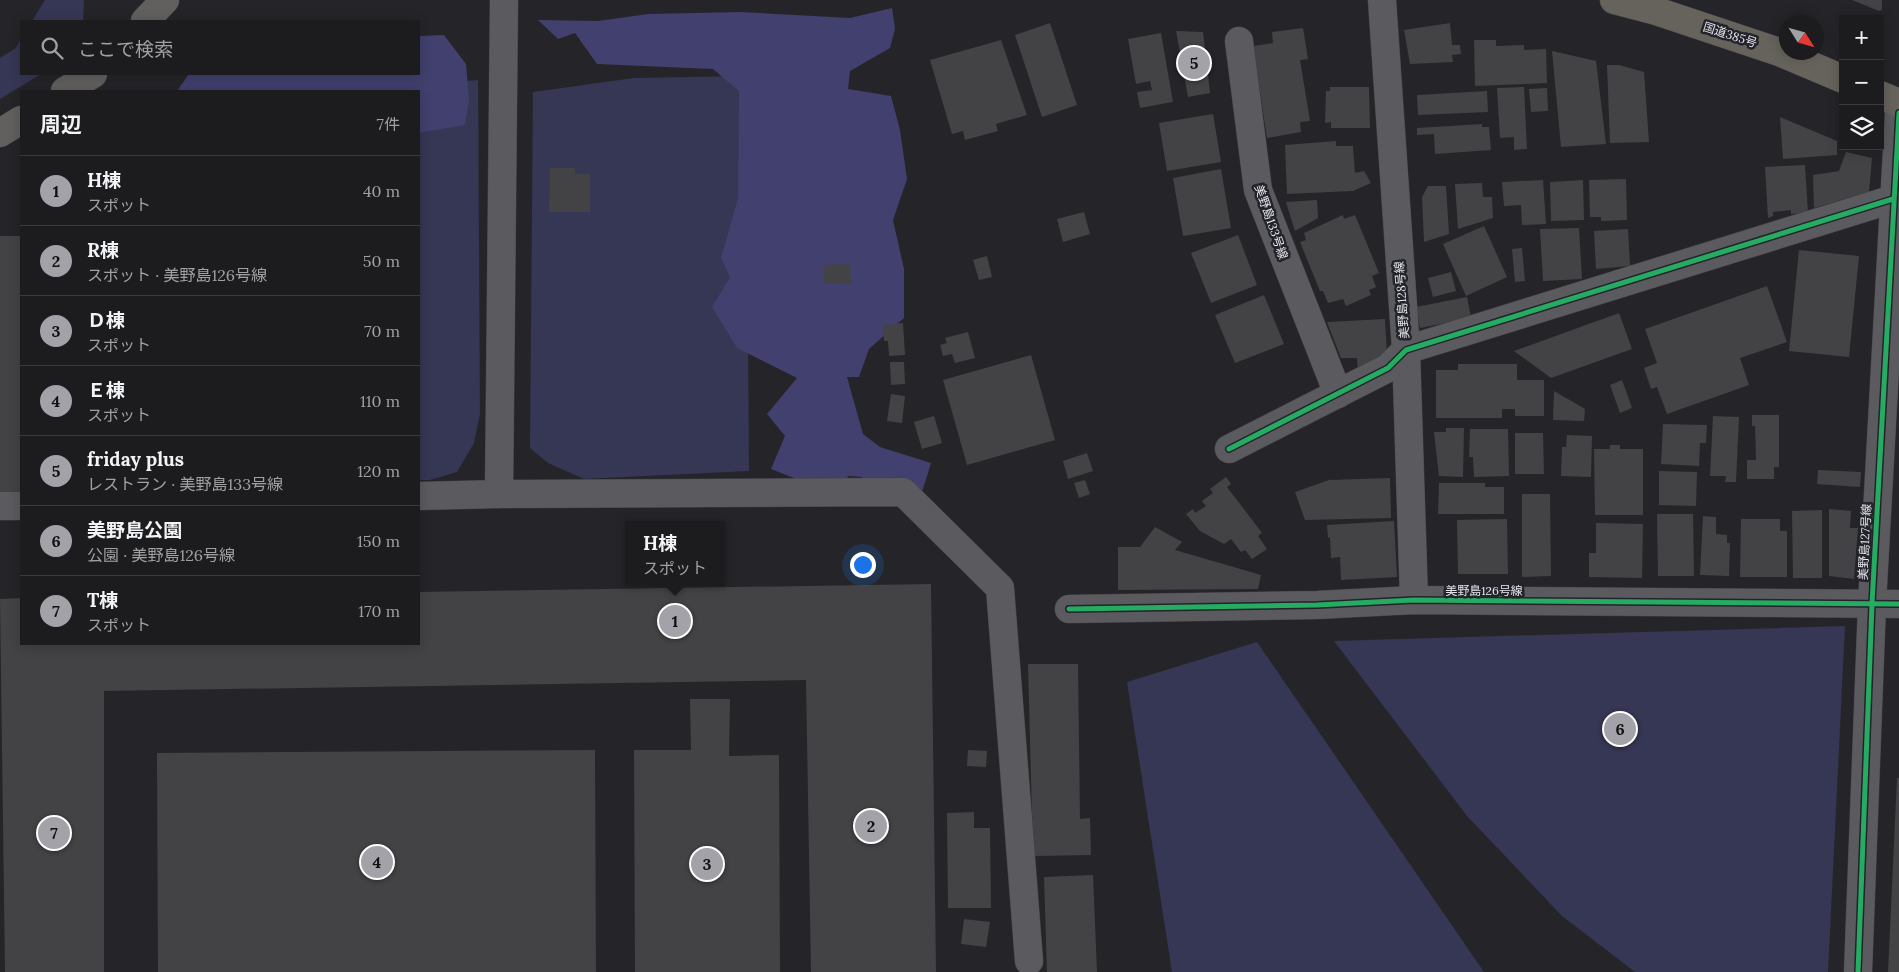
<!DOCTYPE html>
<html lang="ja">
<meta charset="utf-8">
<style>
body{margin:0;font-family:Lora,"Noto Sans JP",serif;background:#252528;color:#f1f3f6}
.controls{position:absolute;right:15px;top:15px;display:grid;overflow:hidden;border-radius:0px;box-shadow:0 2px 12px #0003}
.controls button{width:45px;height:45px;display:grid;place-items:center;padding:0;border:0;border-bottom:1px solid #3a3a3d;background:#1c1c1f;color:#f1f3f6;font:25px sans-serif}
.compass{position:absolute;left:1779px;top:15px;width:45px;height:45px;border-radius:50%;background:#1c1c1f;box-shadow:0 2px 12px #0003;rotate:127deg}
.you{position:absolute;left:862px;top:564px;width:18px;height:18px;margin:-12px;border:4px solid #fff;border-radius:50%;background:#1a73e8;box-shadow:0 0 0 8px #1a73e833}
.badge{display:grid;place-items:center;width:32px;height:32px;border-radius:50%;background:#a2a2a8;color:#111;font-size:16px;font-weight:700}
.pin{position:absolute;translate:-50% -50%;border:2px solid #fff;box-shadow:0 1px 5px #0006}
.popup{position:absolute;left:625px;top:521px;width:100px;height:65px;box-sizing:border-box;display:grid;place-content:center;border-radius:0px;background:#1c1c1f;filter:drop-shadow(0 1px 4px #0005);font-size:16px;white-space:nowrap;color:#a0a1a4}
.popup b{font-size:19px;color:#f1f3f6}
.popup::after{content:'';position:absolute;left:50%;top:100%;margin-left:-10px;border:10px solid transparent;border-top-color:#1c1c1f}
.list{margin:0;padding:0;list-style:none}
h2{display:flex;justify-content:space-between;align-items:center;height:65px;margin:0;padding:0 20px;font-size:21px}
h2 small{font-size:16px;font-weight:400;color:#a0a1a4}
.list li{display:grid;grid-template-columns:32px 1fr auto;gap:15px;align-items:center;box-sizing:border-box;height:70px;padding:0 20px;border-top:1px solid #3a3a3d}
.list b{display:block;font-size:19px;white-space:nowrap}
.list p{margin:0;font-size:16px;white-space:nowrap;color:#a0a1a4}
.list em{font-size:16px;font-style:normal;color:#a0a1a4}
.icon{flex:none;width:28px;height:28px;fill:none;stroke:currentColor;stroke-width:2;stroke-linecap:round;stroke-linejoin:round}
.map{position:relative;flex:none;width:1899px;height:972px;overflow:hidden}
.search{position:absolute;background:#1c1c1f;box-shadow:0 2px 12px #0003;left:20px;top:20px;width:400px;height:55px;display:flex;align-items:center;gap:12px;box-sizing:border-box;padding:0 18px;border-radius:0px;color:#a0a1a4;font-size:19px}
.panel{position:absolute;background:#1c1c1f;box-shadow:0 2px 12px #0003;left:20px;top:90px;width:400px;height:555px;border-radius:0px}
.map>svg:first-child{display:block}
.green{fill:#363655}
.forest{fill:#41406e}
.building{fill:#434346}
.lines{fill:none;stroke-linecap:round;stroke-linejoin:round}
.minor-casing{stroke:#414146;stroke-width:29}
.major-casing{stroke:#414146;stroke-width:29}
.highway-casing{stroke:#414146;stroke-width:29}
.minor{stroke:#5b5b5f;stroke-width:28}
.major{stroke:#61605e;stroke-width:28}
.highway{stroke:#66635d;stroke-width:28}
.cycleway-casing{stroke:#23232b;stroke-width:8}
.cycleway{stroke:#26ab63;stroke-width:5}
.labels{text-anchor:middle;stroke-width:5;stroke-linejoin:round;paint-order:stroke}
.street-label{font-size:12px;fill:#e6e6ec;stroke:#23232b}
</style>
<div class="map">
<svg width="1899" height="972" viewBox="0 0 1899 972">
<rect width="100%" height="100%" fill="#252529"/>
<g class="green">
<polygon points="45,0 84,0 83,21 32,21"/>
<polygon points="21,39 21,74 41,74 0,99 0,58 16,48"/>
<polygon points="746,76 749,471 584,479 548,463 530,448 533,92 634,78"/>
<polygon points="478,80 480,414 474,443 457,472 430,480 419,480 419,91 342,91"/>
<polygon points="1845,626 1828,972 1635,972 1562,916 1467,816 1334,641"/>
<polygon points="1257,642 1484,972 1172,972 1127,682"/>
</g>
<g class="forest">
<polygon points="892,8 895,29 890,48 850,71 848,89 891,96 900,130 907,179 893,220 904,269 904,318 869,349 859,377 847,377 863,434 880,447 931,463 921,495 886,502 862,477 848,476 839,501 800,500 794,478 771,469 785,436 767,414 797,378 737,348 712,307 730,277 721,258 738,198 739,91 713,69 597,64 575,33 558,39 538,20 598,21 648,14 741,12 850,18"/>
<polygon points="444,35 466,64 469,99 465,125 419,133 419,91 177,91 189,74 419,74 419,36"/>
</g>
<g class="building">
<polygon points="1852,0 1882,0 1882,10 1879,11"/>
<polygon points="1050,23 1077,105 1042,117 1015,35"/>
<polygon points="1450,23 1452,45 1460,45 1461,54 1452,55 1453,62 1410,64 1404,30"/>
<polygon points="1303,28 1308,59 1300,60 1310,121 1300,122 1301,132 1267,138 1253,46 1273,43 1272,32"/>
<polygon points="1176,31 1203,32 1210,93 1188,97"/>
<polygon points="1161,33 1173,102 1140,108 1137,92 1152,90 1150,81 1136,84 1128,39"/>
<polygon points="1001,40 1027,115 996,124 998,131 965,140 963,131 952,134 930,60"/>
<polygon points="1474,40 1496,40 1496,46 1524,45 1524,50 1546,49 1547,83 1475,86"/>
<polygon points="1552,51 1596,61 1606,144 1561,147"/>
<polygon points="1607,65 1619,65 1644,72 1649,142 1610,143"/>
<polygon points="1330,87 1369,87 1370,128 1331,128 1331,122 1325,123 1326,91 1330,91"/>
<polygon points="1524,87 1527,149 1514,150 1514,137 1500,138 1497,88"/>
<polygon points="1547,88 1548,111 1531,112 1529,89"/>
<polygon points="1487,91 1488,112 1418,115 1417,95"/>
<polygon points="1213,114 1221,162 1167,171 1159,123"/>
<polygon points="1780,117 1837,141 1837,155 1783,159"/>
<polygon points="1482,124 1482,127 1489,127 1491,150 1435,154 1434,134 1417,135 1417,128"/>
<polygon points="1336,141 1336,146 1353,146 1355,173 1364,171 1371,183 1353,191 1287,194 1285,145"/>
<polygon points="1846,152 1872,158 1869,192 1814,208 1813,175 1839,171"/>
<polygon points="1805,165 1808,213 1791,214 1791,210 1773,212 1773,216 1768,218 1765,167"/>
<polygon points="550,168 575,168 575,174 590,174 590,212 549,212"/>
<polygon points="1221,169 1231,228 1183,236 1173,178"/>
<polygon points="1626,179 1627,220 1601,221 1601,217 1590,217 1589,180"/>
<polygon points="1543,180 1546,224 1522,225 1521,205 1504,206 1502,182"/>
<polygon points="1583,180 1584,220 1551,221 1550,182"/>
<polygon points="1482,183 1483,197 1492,197 1493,218 1458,229 1455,184"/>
<polygon points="1428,186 1446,186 1449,234 1424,242 1422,197"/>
<polygon points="1317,200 1318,218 1295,231 1286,202"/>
<polygon points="1084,212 1090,234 1063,242 1057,219"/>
<polygon points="1343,215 1344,219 1355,215 1379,273 1372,276 1376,287 1369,290 1371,295 1346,306 1343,299 1328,303 1323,291 1320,291 1300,242 1306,240 1304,233"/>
<polygon points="1484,226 1507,277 1466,296 1443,244"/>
<polygon points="1579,228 1582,279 1543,281 1540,229"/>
<polygon points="1628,229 1630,266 1596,269 1594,231"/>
<polygon points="1238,235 1257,285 1211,303 1191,253"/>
<rect x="0" y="236" width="21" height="259"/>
<polygon points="1522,248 1525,281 1515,282 1512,249"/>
<polygon points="1799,250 1859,256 1849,357 1789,351"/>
<polygon points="987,256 992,277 979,280 973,260"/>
<polygon points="850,264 851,283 824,284 824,265"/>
<polygon points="1451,272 1456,291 1433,297 1428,278"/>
<polygon points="1767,286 1787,342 1740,358 1749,385 1667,414 1657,387 1651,389 1644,368 1657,363 1645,329"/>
<polygon points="1264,295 1284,344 1235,363 1215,315"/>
<polygon points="1467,297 1471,318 1420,328 1416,307"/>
<polygon points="1619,313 1632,349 1551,378 1514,351"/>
<polygon points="1385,319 1387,356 1358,374 1357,358 1341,358 1327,322"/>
<polygon points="903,323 905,355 889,356 888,341 884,341 883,325"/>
<polygon points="968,332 975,358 955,363 952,354 943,356 940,345 947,343 945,338"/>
<polygon points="1031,355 1055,440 967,465 943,380"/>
<polygon points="890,362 904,362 905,384 891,385"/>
<polygon points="1458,364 1517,364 1517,380 1544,380 1544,416 1515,416 1515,409 1502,409 1502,418 1436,418 1436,370 1458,370"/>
<polygon points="1622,380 1632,408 1620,413 1610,385"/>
<polygon points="1554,391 1585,409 1584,421 1553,420"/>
<polygon points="891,394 905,396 902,423 887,421"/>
<polygon points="1752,415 1779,415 1779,467 1774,467 1774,479 1747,479 1747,460 1756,460 1755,426 1752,426"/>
<polygon points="934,416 942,443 922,449 914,422"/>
<polygon points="1713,416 1739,417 1736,482 1725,482 1726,476 1710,476"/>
<polygon points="1663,424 1707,425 1706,443 1700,443 1699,466 1661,464"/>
<polygon points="1446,428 1464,428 1463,477 1439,476 1434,432 1446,432"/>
<polygon points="1470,429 1508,429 1509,476 1474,477 1473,457 1469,457"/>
<polygon points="1515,433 1543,433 1544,474 1515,474"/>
<polygon points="1567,435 1592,436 1591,477 1561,476 1562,447 1566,447"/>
<polygon points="1610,445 1620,445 1620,449 1643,449 1643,515 1595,515 1594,449 1610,449"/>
<polygon points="1087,453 1093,471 1068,479 1063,461"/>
<polygon points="1818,470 1861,472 1860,487 1817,484"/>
<polygon points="1659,471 1697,472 1696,506 1659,505"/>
<polygon points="1226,477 1231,484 1227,487 1262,533 1258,536 1267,549 1252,559 1245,550 1241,552 1231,539 1224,544 1200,531 1186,514 1193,509 1195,513 1206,506 1202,501 1213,493 1210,489"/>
<polygon points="1390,478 1391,518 1305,520 1295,492 1329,480"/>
<polygon points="1085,480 1090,494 1079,498 1074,483"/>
<polygon points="1439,483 1485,483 1485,487 1504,487 1504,514 1438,514"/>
<polygon points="1522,494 1550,494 1551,576 1522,577"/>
<polygon points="1829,509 1851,511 1850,528 1858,528 1854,579 1829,576"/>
<polygon points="1822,510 1822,578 1793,578 1792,511"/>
<polygon points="1657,514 1693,514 1694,576 1658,576"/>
<polygon points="1703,516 1716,517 1716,534 1727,535 1727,543 1730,543 1729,576 1700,575"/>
<polygon points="1507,519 1508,574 1458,574 1457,520"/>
<polygon points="1741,519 1780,519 1780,531 1787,531 1787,577 1740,577"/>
<polygon points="1394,521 1397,577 1341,580 1340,557 1331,558 1330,537 1328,538 1327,525"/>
<polygon points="1596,523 1643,524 1642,578 1589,577 1589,553 1596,553"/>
<polygon points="1155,527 1182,542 1175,550 1261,575 1258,589 1118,590 1118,547 1140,547"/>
<polygon points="931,584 936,972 811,972 806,680 104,691 104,972 5,972 0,599 21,598 21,644 419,644 419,592"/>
<polygon points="1028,664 1078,664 1080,819 1090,818 1091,855 1033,856"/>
<polygon points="690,699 730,699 729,756 779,755 780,972 635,972 634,750 691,750"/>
<polygon points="595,750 596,972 158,972 157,753"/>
<polygon points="968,750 987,751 986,767 967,766"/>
<polygon points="1897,778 1899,778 1899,972 1888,972"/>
<polygon points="974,812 974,828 990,828 991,908 948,908 947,813"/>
<polygon points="1093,875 1097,972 1047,972 1044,877"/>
<polygon points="964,919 990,922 986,947 961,944"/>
</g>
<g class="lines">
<defs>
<g id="minor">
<polyline points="1382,0 1406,350 1414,600"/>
<polyline points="1239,41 1258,190 1338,394"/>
<polyline points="1229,449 1388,368 1406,350 1893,199"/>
<polyline points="499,494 903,492 1000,588 1029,961"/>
<polyline points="419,496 499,494 504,0"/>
<polyline points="0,506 21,506"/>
<polyline points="1069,609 1317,605 1414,600 1899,604"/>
<polyline points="1858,972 1872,604 1899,113"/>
</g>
<g id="major">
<polyline points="145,21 165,0"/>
<polyline points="65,91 93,74"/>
<polyline points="0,133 21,120"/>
</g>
<g id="highway">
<polyline points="1614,0 1656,11 1779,52 1843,79"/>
<polyline points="1880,95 1899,103"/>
</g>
</defs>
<use href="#minor" class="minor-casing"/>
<use href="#major" class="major-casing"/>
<use href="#highway" class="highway-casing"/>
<use href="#minor" class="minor"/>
<use href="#major" class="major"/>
<use href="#highway" class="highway"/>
<defs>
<g id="cycleway">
<polyline points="1229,449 1388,368 1406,350 1893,199"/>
<polyline points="1069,609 1317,605 1414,600 1899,604"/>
<polyline points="1858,972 1872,604 1899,113"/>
</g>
</defs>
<use href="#cycleway" class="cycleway-casing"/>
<use href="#cycleway" class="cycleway"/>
</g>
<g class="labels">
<g class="street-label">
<text transform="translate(1730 35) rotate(18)" y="4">国道385号</text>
<text transform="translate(1271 222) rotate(71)" y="4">美野島133号線</text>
<text transform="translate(1402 300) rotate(-94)" y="4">美野島128号線</text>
<text transform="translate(1865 542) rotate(-87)" y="4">美野島127号線</text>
<text x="1484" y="595">美野島126号線</text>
</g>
</g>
</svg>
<div class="controls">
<button>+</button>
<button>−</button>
<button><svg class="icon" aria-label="layers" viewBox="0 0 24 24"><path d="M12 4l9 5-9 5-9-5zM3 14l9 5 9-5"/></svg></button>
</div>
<svg class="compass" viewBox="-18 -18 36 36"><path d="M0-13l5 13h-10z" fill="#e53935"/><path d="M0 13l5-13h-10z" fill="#a0a1a4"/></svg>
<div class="you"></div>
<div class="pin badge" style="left:675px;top:621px">1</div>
<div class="popup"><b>H棟</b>スポット</div>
<div class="pin badge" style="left:871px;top:826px">2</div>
<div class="pin badge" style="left:707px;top:864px">3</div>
<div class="pin badge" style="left:377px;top:862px">4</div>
<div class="pin badge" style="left:1194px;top:63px">5</div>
<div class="pin badge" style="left:1620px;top:729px">6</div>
<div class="pin badge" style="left:54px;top:833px">7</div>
<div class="search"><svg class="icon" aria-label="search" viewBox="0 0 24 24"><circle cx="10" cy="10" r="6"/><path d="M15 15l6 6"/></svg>ここで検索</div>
<section class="panel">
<h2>周辺<small>7件</small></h2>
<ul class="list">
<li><span class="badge">1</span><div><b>H棟</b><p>スポット</p></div><em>40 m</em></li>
<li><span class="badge">2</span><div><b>R棟</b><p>スポット · 美野島126号線</p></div><em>50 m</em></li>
<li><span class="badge">3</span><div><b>Ｄ棟</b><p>スポット</p></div><em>70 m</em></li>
<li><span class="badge">4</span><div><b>Ｅ棟</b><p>スポット</p></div><em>110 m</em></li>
<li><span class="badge">5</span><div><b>friday plus</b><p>レストラン · 美野島133号線</p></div><em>120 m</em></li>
<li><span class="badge">6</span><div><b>美野島公園</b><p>公園 · 美野島126号線</p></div><em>150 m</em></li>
<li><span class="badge">7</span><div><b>T棟</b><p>スポット</p></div><em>170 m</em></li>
</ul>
</section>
</div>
